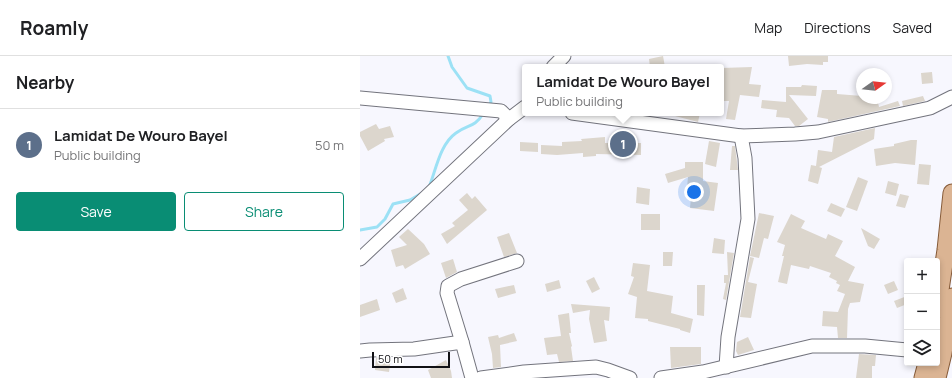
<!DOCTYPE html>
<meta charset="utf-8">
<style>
body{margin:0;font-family:Manrope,sans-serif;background:#f2f2f2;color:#202124}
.controls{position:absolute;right:12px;bottom:12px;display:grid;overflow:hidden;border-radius:4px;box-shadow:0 2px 6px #0003}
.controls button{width:36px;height:36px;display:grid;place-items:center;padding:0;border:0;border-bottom:1px solid #e0e0e0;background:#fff;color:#202124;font:20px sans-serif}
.compass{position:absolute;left:496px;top:12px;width:36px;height:36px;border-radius:50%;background:#fff;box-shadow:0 2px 6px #0003;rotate:75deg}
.scale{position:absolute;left:12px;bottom:10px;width:78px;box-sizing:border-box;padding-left:4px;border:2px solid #111115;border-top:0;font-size:11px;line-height:14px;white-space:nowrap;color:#111115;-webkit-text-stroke:3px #fff;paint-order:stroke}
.you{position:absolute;left:334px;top:136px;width:14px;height:14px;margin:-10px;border:3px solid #fff;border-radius:50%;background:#1a73e8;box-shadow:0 0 0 6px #1a73e833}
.badge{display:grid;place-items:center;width:26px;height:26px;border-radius:50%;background:#098d74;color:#fff;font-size:13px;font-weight:700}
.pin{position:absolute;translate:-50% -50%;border:2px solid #fff;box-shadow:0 1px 4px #0006}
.popup{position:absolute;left:162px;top:8px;width:202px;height:52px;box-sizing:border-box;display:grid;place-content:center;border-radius:4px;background:#fff;filter:drop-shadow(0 1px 3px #0005);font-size:13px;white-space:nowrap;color:#757577}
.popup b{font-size:15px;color:#202124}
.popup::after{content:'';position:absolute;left:50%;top:100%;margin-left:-8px;border:8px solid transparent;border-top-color:#fff}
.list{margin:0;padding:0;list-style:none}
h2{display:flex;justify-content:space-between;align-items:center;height:52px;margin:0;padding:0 16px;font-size:17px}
h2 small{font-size:13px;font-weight:400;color:#757577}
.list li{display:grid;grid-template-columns:26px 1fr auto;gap:12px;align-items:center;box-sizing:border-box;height:72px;padding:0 16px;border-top:1px solid #e0e0e0}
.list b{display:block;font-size:15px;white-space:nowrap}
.list p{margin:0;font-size:13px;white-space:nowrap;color:#757577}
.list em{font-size:13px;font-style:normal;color:#757577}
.actions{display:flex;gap:8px;padding:12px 16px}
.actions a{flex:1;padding:9px 0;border:1px solid #098d74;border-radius:4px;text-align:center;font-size:14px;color:#098d74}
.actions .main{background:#098d74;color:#fff}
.icon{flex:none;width:22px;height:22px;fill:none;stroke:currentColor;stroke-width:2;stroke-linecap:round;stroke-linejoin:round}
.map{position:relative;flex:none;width:592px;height:322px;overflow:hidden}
header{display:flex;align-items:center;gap:24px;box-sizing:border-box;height:56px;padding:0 20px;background:#fff;border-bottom:1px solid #e0e0e0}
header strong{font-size:19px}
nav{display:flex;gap:22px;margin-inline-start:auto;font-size:14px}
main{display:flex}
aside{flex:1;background:#fff}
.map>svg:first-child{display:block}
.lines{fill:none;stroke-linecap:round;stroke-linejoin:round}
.stream{stroke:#9ce1f5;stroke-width:3}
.building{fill:#dcd6cd}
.minor-casing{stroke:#73747d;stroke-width:15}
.major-casing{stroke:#855a38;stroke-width:19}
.minor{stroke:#fff;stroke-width:13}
.major{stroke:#dbb493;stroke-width:17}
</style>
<header>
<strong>Roamly</strong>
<nav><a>Map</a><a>Directions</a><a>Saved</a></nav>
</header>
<main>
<aside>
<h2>Nearby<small></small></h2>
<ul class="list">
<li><span class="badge" style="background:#5c6f8a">1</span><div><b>Lamidat De Wouro Bayel</b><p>Public building</p></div><em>50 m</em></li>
</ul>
<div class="actions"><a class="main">Save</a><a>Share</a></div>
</aside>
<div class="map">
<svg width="592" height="322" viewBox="0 0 592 322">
<rect width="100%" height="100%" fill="#f7f7fe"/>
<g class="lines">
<g class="stream">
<polyline points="88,0 92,11 107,32 130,40 131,46 129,50"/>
<path d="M69,131C76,114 80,88 96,77C108,68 114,72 123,58"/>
<polyline points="0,174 17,171 25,163 33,148 50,144 62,137"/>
</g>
</g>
<g class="building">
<polygon points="303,0 305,11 290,11 289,3"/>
<polygon points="428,0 468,0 468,6 463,6 463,9 447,8 429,10"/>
<polygon points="392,11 389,28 401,29 399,41 380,39 375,64 366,63 369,45 363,45 364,33 361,32 361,12"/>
<polygon points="572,16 573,27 562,28 561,17"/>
<polygon points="442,29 457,30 456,40 429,39 448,63 439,70 435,70 429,62 416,61 417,54 401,52 402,44 426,46 426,31 441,31"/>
<polygon points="462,34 477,34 477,38 502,40 502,42 517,42 519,51 538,45 540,50 468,66 468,63 457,61"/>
<polygon points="563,40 565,45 543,50 542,45"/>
<polygon points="315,57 340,57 338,66 315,60"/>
<polygon points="16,68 19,73 30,70 34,81 24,83 25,85 8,95 0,80 0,76"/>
<polygon points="515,72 514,83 459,111 462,112 458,128 448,125 451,109 456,110 458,94 472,96 474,81"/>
<polygon points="245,81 245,87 281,87 281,99 236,98 236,100 223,101 223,97 197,99 181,98 181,89 202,90 202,86 222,85 221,83"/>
<polygon points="551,84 557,84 555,109 535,107 516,110 514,93 534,90 534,88"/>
<polygon points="349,85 360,87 356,111 345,108"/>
<polygon points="160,86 178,87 178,96 160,95"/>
<polygon points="372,90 375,90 378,114 370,114"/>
<polygon points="325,106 343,106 343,125 358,127 354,155 330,152 331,141 326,142 328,121 308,127 305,118 325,112"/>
<polygon points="559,108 571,109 569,129 557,128"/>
<polygon points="498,121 508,125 497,155 486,151"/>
<polygon points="528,125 539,128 536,140 525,137"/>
<polygon points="277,131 290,133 289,149 276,147"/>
<polygon points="107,137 112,143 115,140 127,154 87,188 81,178 95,170 92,167 108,154 99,144"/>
<polygon points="540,138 549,140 545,152 536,150"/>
<polygon points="471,147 485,153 481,161 467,155"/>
<polygon points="399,157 414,160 408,183 404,182 399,202 390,200"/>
<rect x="281" y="158" width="19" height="16"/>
<polygon points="431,158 445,165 441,172 466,183 468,178 483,185 475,200 495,211 488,225 504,228 500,246 490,247 488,253 487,282 478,282 477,271 462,270 463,255 478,256 485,238 477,235 480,229 476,227 477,225 469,221 471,217 450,210 449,213 431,209 427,228 418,226 424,200 422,200 425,189 417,186"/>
<polygon points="501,172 520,183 514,193 508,190"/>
<polygon points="48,173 64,188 70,198 45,213 43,209 36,211 31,194 47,189 39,181"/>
<polygon points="149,177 157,197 144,201 137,181"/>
<polygon points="354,182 365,184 364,198 352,197"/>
<polygon points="303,196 313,196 312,210 303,210"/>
<polygon points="367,196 374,197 366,244 363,243 366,227 364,227 364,219 368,219"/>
<polygon points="390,201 394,202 388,226 397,228 391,262 380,261"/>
<polygon points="93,203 97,216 86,222 81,207"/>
<polygon points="273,207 290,209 287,235 313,240 311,257 333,263 330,277 320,274 320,273 288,265 288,263 275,262 277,241 268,238 274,221 271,220"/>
<polygon points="234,221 240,233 232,237 226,225"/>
<polygon points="199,224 201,232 187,236 185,228"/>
<polygon points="534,225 538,234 528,238 524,229"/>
<polygon points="154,229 156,237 138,242 135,233"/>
<polygon points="337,229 345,229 344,260 337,259"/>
<polygon points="43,232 47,243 36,247 32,237"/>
<polygon points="547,240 547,248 537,252 534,245"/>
<polygon points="17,243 20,254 0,261 0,249"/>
<polygon points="211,248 250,251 249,265 244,264 247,285 234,287 229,263 230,254 213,257"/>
<polygon points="209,257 211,277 209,277 212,290 211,291 213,305 199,306 197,298 187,299 184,282 201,280 198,259"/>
<polygon points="154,277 157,285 140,289 141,311 133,312 132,298 128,281 138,279 139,282"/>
<polygon points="388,281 394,294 378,299 376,295 377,286"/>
<polygon points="310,291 341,291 341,308 311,312"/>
<polygon points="499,298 516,299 515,310 512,310 512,322 496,322"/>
<polygon points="16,302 31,302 29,316 15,314"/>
<polygon points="86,304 91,315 92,322 71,322 68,314"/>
</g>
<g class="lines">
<defs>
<g id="minor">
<polyline points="193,11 204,0"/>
<polyline points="0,42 141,55 149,63"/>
<polyline points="212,57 381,80 435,78 458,76 570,52 592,41"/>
<polyline points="0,203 149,63 165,51"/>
<polyline points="102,286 87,237 88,230 101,223 157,205"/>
<polyline points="0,295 10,294 54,293 102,286 112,322"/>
<polyline points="366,311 368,281 388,163 385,102 381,80"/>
<polyline points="121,322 164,316 236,311 248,314 270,322"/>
<polyline points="301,322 343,316 452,290 505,290 547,294"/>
</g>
<g id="major">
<polyline points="577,254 586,194 592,137"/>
<polyline points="563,322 567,307"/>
<polyline points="577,322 583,297 592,241"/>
</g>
</defs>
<use href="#minor" class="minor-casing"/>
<use href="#major" class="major-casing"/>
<use href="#minor" class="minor"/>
<use href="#major" class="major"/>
</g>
</svg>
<div class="controls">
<button>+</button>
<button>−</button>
<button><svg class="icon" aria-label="layers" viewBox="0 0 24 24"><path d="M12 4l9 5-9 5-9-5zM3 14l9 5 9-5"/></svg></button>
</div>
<svg class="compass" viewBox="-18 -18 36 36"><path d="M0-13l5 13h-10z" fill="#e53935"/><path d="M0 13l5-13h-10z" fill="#757577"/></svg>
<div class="scale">50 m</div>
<div class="you"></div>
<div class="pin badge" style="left:263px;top:88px;background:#5c6f8a">1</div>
<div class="popup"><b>Lamidat De Wouro Bayel</b>Public building</div>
</div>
</main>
